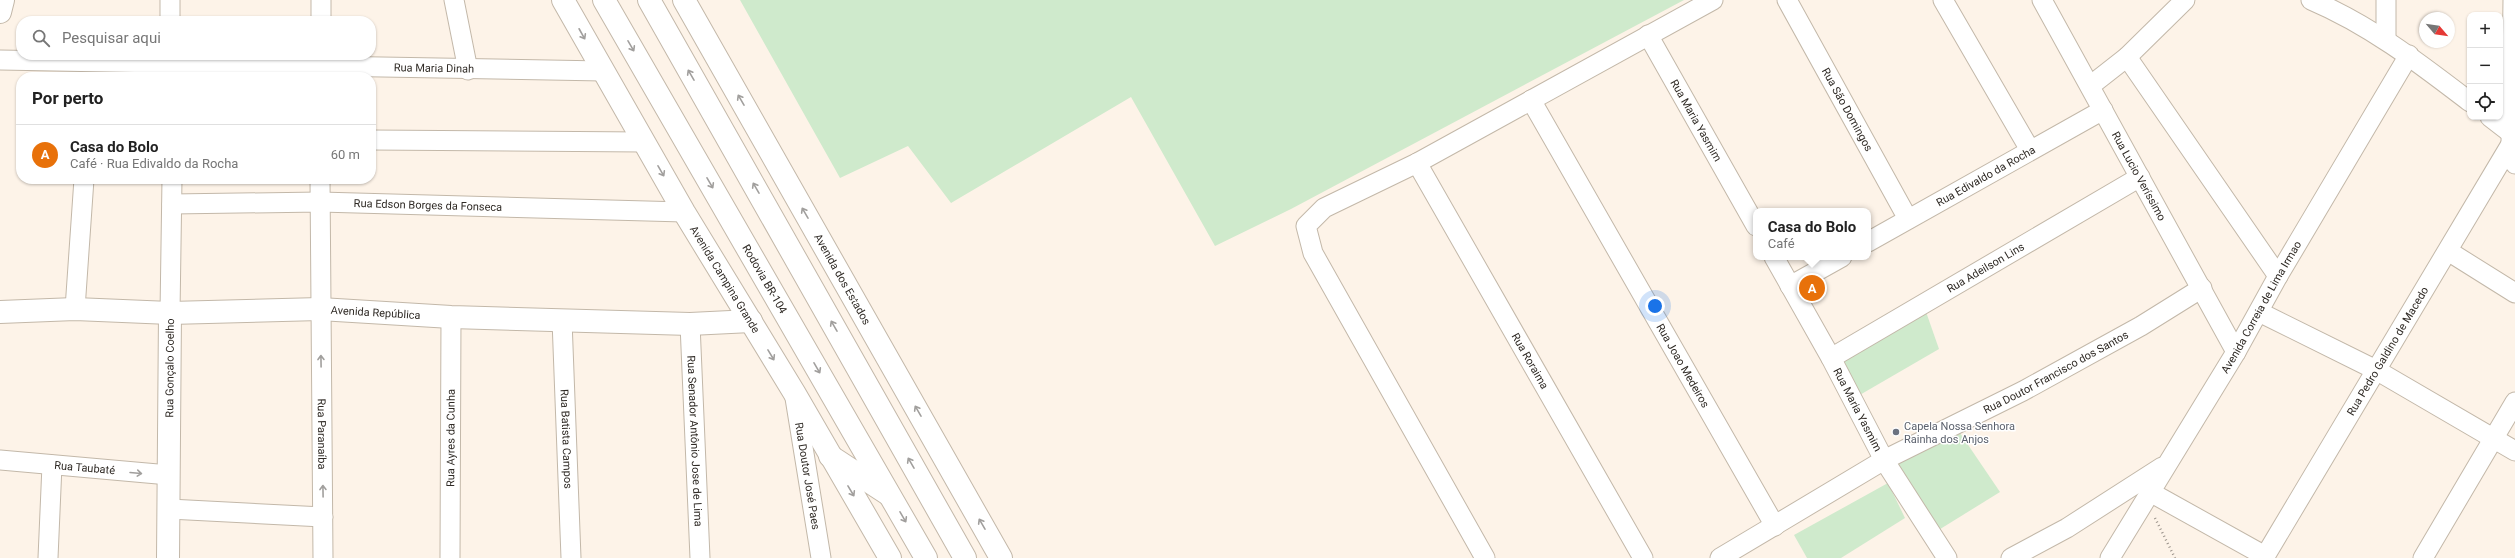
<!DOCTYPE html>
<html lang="pt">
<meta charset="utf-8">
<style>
body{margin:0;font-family:Roboto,sans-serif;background:#f2f2f2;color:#222}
.controls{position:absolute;right:12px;top:12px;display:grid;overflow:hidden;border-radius:8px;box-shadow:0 1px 3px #0004}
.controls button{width:36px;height:36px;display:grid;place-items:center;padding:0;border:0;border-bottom:1px solid #e0e0e0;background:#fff;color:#222;font:20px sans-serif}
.compass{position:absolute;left:2419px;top:12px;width:36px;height:36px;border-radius:50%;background:#fff;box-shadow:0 1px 3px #0004;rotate:119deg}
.you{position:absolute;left:1655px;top:306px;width:14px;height:14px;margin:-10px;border:3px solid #fff;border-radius:50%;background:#1a73e8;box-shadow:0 0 0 6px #1a73e833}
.badge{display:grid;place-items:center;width:26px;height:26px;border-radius:50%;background:#c03035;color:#fff;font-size:13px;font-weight:700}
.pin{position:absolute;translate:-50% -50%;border:2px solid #fff;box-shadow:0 1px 4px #0006}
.popup{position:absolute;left:1753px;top:208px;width:118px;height:52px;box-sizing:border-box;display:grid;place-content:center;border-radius:8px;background:#fff;filter:drop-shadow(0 1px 3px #0005);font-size:13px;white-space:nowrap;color:#767676}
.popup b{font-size:15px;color:#222}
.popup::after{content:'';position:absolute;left:50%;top:100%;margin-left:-8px;border:8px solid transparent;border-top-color:#fff}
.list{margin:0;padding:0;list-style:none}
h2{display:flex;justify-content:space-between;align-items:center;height:52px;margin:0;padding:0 16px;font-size:17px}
h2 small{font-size:13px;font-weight:400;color:#767676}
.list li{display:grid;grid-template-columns:26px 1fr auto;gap:12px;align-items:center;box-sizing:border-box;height:60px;padding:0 16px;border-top:1px solid #e0e0e0}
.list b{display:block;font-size:15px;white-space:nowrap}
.list p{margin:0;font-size:13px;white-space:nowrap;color:#767676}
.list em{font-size:13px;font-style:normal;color:#767676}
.icon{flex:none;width:22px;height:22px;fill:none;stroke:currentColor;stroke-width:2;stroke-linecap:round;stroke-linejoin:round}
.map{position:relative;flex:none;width:2515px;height:558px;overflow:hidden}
.search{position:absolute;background:#fff;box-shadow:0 1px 3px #0004;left:16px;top:16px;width:360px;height:44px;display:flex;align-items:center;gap:10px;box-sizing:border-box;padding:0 14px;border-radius:16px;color:#767676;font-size:15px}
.panel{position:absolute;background:#fff;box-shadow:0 1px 3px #0004;left:16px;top:72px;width:360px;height:112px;border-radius:16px}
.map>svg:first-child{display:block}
.green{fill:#cfeacc}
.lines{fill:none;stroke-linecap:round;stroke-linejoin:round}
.street-casing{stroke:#c3b8a9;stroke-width:21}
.secondary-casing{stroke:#c3b8a9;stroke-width:24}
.highway-casing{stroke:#c3b8a9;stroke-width:24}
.path{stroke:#9c948c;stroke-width:2.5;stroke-dasharray:1 3;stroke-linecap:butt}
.street{stroke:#fff;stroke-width:19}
.secondary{stroke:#fff;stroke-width:22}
.highway{stroke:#fff;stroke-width:22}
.oneway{stroke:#a19f9d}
.worship-dot{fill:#6b7280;stroke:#fff;stroke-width:1.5}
.labels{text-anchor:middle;stroke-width:3;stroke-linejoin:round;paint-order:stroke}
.street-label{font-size:11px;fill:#2f2a25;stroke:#fff}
.worship-label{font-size:11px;fill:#5b616d;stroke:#fff;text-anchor:start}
</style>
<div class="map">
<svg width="2515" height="558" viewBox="0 0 2515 558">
<rect width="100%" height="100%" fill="#fdf3e8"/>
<g class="green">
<polygon points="740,0 1684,0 1291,209 1215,246 1131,97 951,203 908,146 840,178"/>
<polygon points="1925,309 1939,349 1858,396 1839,360"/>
<polygon points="1960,433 2000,492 1937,531 1895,462"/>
<polygon points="1888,483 1905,518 1841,558 1807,558 1794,535"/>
</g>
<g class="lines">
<defs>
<g id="street">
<polyline points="454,0 468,70"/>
<path id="s1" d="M1787,0L1908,219"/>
<polyline points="1943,0 2030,150"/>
<path id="s2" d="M2042,0L2236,352"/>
<path d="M2311,0C2370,25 2419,63 2470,102"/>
<polyline points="2386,0 2386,39"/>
<polyline points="2513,0 2511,144 2515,164"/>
<polyline points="170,21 170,0"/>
<polyline points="321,21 321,0"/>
<path id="s3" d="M1648,35L1756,226"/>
<polyline points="2127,57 2278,276"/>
<path id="s4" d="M0,60L603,71"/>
<polyline points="2090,86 2127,57 2185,0"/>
<path id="s5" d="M1531,100L1775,526"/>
<polyline points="2490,117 2512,134"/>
<polyline points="371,140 644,142"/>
<path id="s6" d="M1417,163L1643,558"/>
<path id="s7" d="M320,179L323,558"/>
<path id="s8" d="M172,204L320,202L684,212"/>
<path id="s9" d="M1868,242L2103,110"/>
<polyline points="2448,251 2515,293"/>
<path id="s10" d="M1774,257L1831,358L1884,460L1947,558"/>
<polyline points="1790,286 1842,257"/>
<polyline points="75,309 84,179"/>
<polyline points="2259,312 2376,370 2515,451"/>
<polyline points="170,313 172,179"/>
<path id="s11" d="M562,320L571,558"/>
<path id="s12" d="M690,324L700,558"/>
<path id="s13" d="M1831,358L2140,177"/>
<path id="s14" d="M795,398L821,558"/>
<path id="s15" d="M0,460L169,475"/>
<polyline points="2150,492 2265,556"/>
<polyline points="169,509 323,517"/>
<polyline points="48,558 52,465"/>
<path id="s16" d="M450,558L451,317"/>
<polyline points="1485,558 1313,253 1306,226 1324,208 1417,163 1713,0"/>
<path id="s17" d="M1720,558L1884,460L2023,391L2141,326L2202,288"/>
<polyline points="2011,558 2067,528 2162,467"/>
<path id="s18" d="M2110,558L2236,352L2278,276L2409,55"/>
<path id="s19" d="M2264,558L2511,144"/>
<polyline points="2423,558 2515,402"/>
</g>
<g id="secondary">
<path id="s20" d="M563,0L684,212L795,394L890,558"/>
<path id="s21" d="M684,0L1001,558"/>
<polyline points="0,12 3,0"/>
<path id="s22" d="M0,312L75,309L170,313L320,309L451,317L690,324L751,321"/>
<path id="s23" d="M168,558L170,313"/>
</g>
<g id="highway">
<path id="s24" d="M604,0L926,558"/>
<polyline points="649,0 965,558"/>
<polyline points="830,456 888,494"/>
</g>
</defs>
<use href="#street" class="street-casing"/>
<use href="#secondary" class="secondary-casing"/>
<use href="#highway" class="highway-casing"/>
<polyline class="path" points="2155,518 2175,558"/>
<use href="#street" class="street"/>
<use href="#secondary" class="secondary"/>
<use href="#highway" class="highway"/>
</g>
<defs><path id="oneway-shaft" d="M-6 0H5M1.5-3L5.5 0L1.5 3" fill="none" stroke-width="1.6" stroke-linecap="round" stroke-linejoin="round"/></defs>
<g class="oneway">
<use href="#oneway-shaft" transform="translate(582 34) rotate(61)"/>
<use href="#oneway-shaft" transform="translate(631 46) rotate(60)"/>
<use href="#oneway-shaft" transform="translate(691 75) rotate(-120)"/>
<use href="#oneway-shaft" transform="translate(741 100) rotate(-120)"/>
<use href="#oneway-shaft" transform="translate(661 171) rotate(60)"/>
<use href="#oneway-shaft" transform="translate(710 183) rotate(60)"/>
<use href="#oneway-shaft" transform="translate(756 188) rotate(-120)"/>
<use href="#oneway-shaft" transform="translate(805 213) rotate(-120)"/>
<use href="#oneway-shaft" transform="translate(834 326) rotate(-120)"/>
<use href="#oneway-shaft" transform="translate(771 355) rotate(59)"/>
<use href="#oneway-shaft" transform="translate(321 361) rotate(-91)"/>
<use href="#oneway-shaft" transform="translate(817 368) rotate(60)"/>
<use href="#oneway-shaft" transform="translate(918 411) rotate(-120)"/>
<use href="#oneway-shaft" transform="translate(911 463) rotate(-120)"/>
<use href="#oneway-shaft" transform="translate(136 473) rotate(5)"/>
<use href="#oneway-shaft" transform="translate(323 491) rotate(-91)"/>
<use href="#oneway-shaft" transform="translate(851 491) rotate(59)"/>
<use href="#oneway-shaft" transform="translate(903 517) rotate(60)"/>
<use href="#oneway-shaft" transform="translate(982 524) rotate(-120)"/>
</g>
<circle class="worship-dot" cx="1896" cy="432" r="4"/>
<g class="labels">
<g class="street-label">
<text dy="4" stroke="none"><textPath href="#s4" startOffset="434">Rua Maria Dinah</textPath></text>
<text dy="4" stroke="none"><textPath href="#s1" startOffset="125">Rua São Domingos</textPath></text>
<text dy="4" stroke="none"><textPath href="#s3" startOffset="98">Rua Maria Yasmim</textPath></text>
<text dy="4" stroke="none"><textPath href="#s9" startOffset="135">Rua Edivaldo da Rocha</textPath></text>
<text dy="4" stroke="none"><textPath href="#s2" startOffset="201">Rua Lucio Veríssimo</textPath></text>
<text dy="4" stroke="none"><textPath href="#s8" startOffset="256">Rua Edson Borges da Fonseca</textPath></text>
<text dy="4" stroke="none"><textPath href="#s13" startOffset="179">Rua Adeilson Lins</textPath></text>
<text dy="4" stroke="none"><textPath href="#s24" startOffset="322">Rodovia BR-104</textPath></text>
<text dy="4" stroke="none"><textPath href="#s21" startOffset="321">Avenida dos Estados</textPath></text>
<text dy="4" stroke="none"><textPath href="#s20" startOffset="323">Avenida Campina Grande</textPath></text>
<text dy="4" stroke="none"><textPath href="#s18" startOffset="293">Avenida Correia de Lima Irmao</textPath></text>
<text dy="4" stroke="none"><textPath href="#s22" startOffset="376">Avenida República</textPath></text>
<text dy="4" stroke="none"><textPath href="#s19" startOffset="241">Rua Pedro Galdino de Macedo</textPath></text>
<text dy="4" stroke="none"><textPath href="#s6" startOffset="228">Rua Roraima</textPath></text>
<text dy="4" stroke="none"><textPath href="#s5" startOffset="306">Rua Joao Medeiros</textPath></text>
<text dy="4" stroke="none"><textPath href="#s23" startOffset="190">Rua Gonçalo Coelho</textPath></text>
<text dy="4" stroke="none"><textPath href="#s17" startOffset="384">Rua Doutor Francisco dos Santos</textPath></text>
<text dy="4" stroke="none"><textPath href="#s10" startOffset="174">Rua Maria Yasmim</textPath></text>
<text dy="4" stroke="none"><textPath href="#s7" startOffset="255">Rua Paranaíba</textPath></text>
<text dy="4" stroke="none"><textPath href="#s16" startOffset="120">Rua Ayres da Cunha</textPath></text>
<text dy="4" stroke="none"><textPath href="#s11" startOffset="119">Rua Batista Campos</textPath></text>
<text dy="4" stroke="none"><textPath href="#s12" startOffset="117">Rua Senador Antônio Jose de Lima</textPath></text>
<text dy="4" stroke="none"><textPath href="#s15" startOffset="85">Rua Taubaté</textPath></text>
<text dy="4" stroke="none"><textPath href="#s14" startOffset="79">Rua Doutor José Paes</textPath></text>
</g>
<g class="worship-label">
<text x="1904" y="430">Capela Nossa Senhora<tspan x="1904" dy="13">Rainha dos Anjos</tspan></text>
</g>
</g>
</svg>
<div class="controls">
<button>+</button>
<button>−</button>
<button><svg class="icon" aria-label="locate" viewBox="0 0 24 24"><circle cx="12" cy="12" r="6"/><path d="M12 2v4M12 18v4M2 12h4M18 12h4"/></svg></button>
</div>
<svg class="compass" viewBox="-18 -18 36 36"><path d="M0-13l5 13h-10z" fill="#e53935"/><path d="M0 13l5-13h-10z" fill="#767676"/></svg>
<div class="you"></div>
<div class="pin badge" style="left:1812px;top:288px;background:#e8710a">A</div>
<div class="popup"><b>Casa do Bolo</b>Café</div>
<div class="search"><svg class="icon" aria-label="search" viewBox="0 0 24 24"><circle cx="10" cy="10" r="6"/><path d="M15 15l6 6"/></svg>Pesquisar aqui</div>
<section class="panel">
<h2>Por perto<small></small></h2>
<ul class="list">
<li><span class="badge" style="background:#e8710a">A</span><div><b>Casa do Bolo</b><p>Café · Rua Edivaldo da Rocha</p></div><em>60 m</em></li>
</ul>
</section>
</div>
